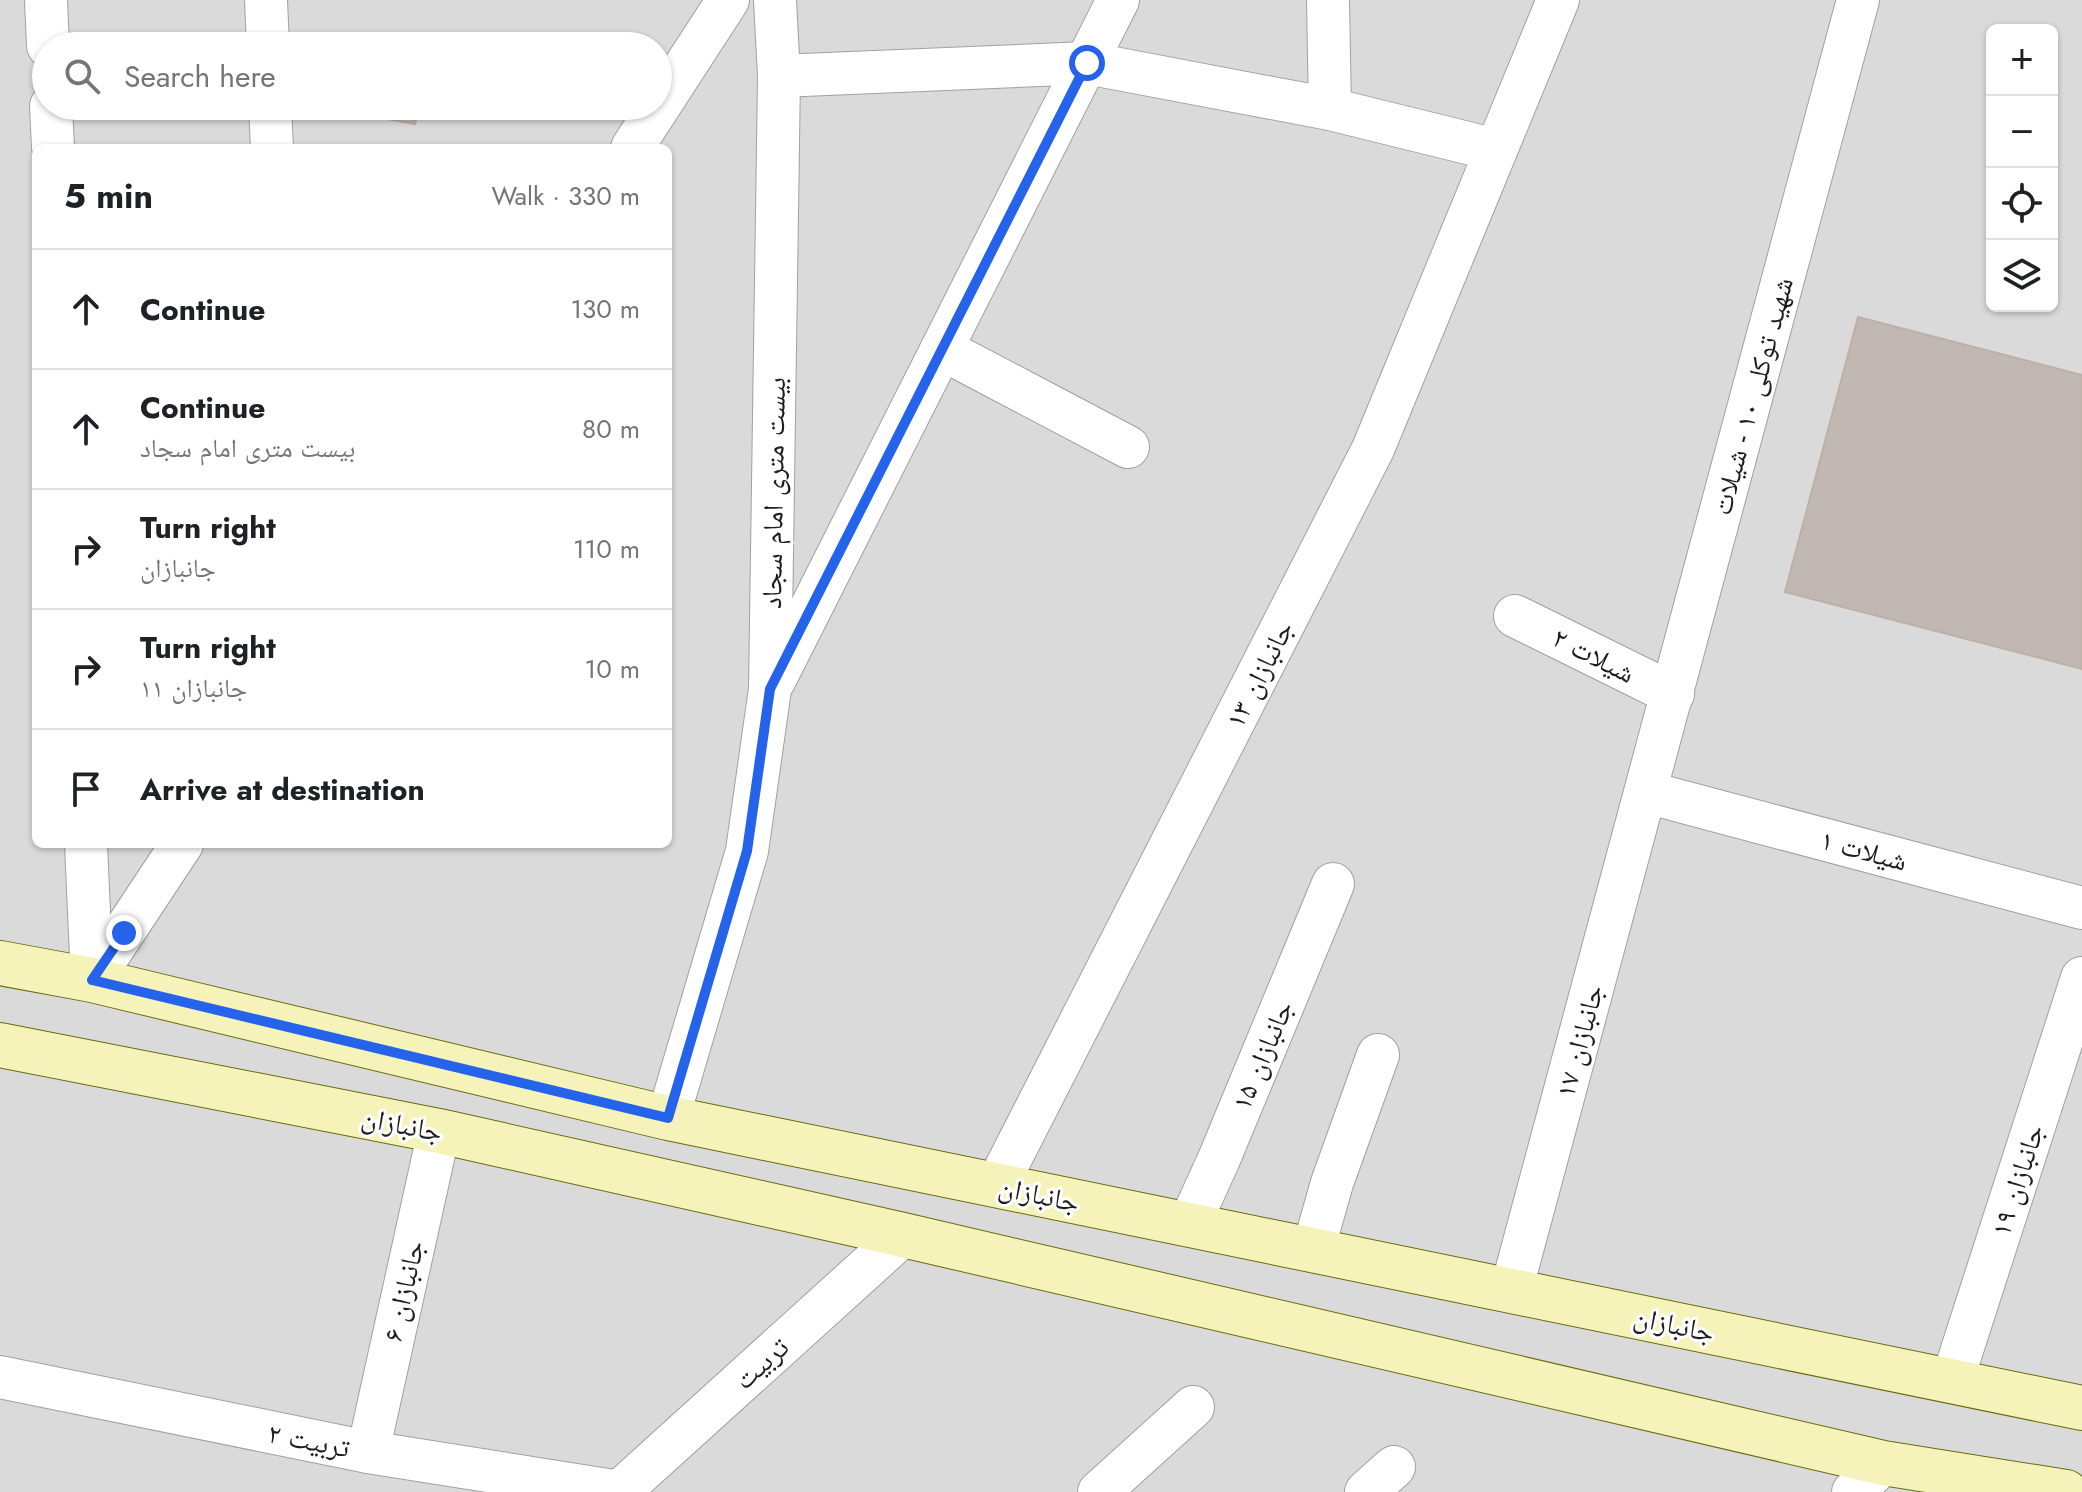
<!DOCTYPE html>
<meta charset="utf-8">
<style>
body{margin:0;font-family:Jost,"Noto Naskh Arabic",sans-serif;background:#f6f6f6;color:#202124}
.controls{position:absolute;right:24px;top:24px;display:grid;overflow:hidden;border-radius:12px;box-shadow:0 2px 6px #0004}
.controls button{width:72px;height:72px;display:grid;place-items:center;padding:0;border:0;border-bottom:2px solid #e0e0e0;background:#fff;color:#202124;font:40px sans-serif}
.stop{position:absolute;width:24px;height:24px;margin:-18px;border:6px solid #2563eb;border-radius:50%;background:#fff}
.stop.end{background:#2563eb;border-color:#fff;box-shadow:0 2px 8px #0008}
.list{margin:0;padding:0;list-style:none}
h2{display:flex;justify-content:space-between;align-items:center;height:104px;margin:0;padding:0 32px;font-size:34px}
h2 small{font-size:26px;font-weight:400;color:#757577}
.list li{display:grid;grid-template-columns:52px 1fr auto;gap:24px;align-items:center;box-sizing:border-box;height:120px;padding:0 32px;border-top:2px solid #e0e0e0}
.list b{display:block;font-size:30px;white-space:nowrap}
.list p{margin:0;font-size:26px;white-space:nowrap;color:#757577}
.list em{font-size:26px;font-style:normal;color:#757577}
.icon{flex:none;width:44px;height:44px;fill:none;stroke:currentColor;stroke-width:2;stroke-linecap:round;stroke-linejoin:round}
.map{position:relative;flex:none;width:2082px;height:1492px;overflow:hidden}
.search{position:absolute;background:#fff;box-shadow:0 2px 6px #0004;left:32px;top:32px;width:640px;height:88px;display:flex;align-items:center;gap:20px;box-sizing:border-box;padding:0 28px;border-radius:44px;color:#757577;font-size:30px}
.panel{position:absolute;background:#fff;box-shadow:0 2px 6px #0004;left:32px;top:144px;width:640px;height:704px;border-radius:12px}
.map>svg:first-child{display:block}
.residential{fill:#dbdada;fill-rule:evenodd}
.building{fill:#c1b8b3;stroke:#beafa7;stroke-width:2}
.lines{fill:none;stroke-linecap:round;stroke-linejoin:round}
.minor-casing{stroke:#a1a1a1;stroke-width:44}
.secondary-casing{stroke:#696b0c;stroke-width:46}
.minor{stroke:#fff;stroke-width:42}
.secondary{stroke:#f5f3ba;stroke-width:44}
.route{stroke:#2563eb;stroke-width:10}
.labels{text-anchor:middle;stroke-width:6;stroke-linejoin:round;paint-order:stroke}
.street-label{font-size:28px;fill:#1d1d1d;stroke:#fff}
</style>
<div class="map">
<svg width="2082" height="1492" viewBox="0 0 2082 1492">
<rect width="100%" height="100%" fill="#ede9e3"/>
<path class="residential" d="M0,0H2082V1492H0ZM1992,30H2052V306H1992ZM46,46H658V106H46ZM36,148H668V844H36Z"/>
<g class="building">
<polygon points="594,38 621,46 591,46"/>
<polygon points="368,106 419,106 415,124 366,115"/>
<polygon points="1858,317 2082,375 2082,669 1785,592"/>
</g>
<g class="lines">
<defs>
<g id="minor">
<polyline points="46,0 48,46"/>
<polyline points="266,0 268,46"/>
<polyline points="1328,0 1330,109"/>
<polyline points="779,76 1087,63 1330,109 1496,150"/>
<polyline points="51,106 53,148"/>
<polyline points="270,106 272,148"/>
<polyline points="632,148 728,0"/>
<polyline points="942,349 1128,447"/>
<polyline points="1515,616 1673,694"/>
<polyline points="774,681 1118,0"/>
<polyline points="1646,792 2082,908"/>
<polyline points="86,844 92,980"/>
<polyline points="92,980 182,844"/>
<polyline points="668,1118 747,851 770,689 779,76 775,0"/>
<polyline points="997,1185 1373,449 1558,0"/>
<polyline points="1189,1225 1219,1159 1333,884"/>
<polyline points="1313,1250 1332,1183 1378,1055"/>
<polyline points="1511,1291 1858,0"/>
<polyline points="0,1377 368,1452 620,1492"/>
<polyline points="1952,1381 2082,978"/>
<polyline points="368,1452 439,1131"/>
<polyline points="619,1492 903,1235"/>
<polyline points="1099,1492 1193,1407"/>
<polyline points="1366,1492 1394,1467"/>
<polyline points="1853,1492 1883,1463"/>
</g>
<g id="secondary">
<polyline points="0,963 92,980 668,1118 2082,1408"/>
<polyline points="0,1045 439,1131 903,1235 1883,1463 2066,1492"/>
</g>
</defs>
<use href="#minor" class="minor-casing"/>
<use href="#secondary" class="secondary-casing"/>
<use href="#minor" class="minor"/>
<use href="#secondary" class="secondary"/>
</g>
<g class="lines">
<polyline class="route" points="124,933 92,980 668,1118 747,851 770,689 1087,63"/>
</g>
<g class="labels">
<g class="street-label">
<text transform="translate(1752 396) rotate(-75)" y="10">شهید توکلی ۱۰ - شیلات</text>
<text transform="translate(773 493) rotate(-89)" y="10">بیست متری امام سجاد</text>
<text transform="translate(1594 655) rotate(27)" y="10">شیلات ۲</text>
<text transform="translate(1259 674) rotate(-63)" y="10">جانبازان ۱۳</text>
<text transform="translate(1864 850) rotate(15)" y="10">شیلات ۱</text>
<text transform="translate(1579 1041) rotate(-75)" y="10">جانبازان ۱۷</text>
<text transform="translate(1262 1055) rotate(-67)" y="10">جانبازان ۱۵</text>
<text transform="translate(402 1124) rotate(11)" y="10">جانبازان</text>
<text transform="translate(2017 1180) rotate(-72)" y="10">جانبازان ۱۹</text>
<text transform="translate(1039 1194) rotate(12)" y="10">جانبازان</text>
<text transform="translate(403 1291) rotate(-77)" y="10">جانبازان ۶</text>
<text transform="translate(1674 1324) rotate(12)" y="10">جانبازان</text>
<text transform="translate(761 1363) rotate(-42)" y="10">تربیت</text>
<text transform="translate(309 1440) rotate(11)" y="10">تربیت ۲</text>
</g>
</g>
</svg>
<div class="controls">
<button>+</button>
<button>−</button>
<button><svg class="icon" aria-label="locate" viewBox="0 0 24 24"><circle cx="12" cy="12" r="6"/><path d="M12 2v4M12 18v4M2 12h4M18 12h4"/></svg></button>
<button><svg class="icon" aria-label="layers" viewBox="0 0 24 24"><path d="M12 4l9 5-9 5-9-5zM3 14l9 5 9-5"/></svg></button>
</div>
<div class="stop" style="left:1087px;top:63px"></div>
<div class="stop end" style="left:124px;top:933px"></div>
<div class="search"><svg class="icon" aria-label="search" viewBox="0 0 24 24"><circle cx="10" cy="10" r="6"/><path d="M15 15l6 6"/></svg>Search here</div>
<section class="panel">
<h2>5 min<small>Walk · 330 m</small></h2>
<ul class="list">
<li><svg class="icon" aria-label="ahead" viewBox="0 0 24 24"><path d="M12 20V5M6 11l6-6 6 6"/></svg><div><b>Continue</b></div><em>130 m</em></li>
<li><svg class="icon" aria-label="ahead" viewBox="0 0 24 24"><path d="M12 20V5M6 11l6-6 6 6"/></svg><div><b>Continue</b><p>بیست متری امام سجاد</p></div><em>80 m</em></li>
<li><svg class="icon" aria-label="right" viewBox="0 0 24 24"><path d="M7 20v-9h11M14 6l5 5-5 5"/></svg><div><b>Turn right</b><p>جانبازان</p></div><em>110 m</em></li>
<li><svg class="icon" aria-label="right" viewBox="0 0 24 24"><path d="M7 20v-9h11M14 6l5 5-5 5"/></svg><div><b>Turn right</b><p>جانبازان ۱۱</p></div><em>10 m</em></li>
<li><svg class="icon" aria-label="arrive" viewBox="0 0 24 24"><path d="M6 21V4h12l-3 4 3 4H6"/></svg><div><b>Arrive at destination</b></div></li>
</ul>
</section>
</div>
